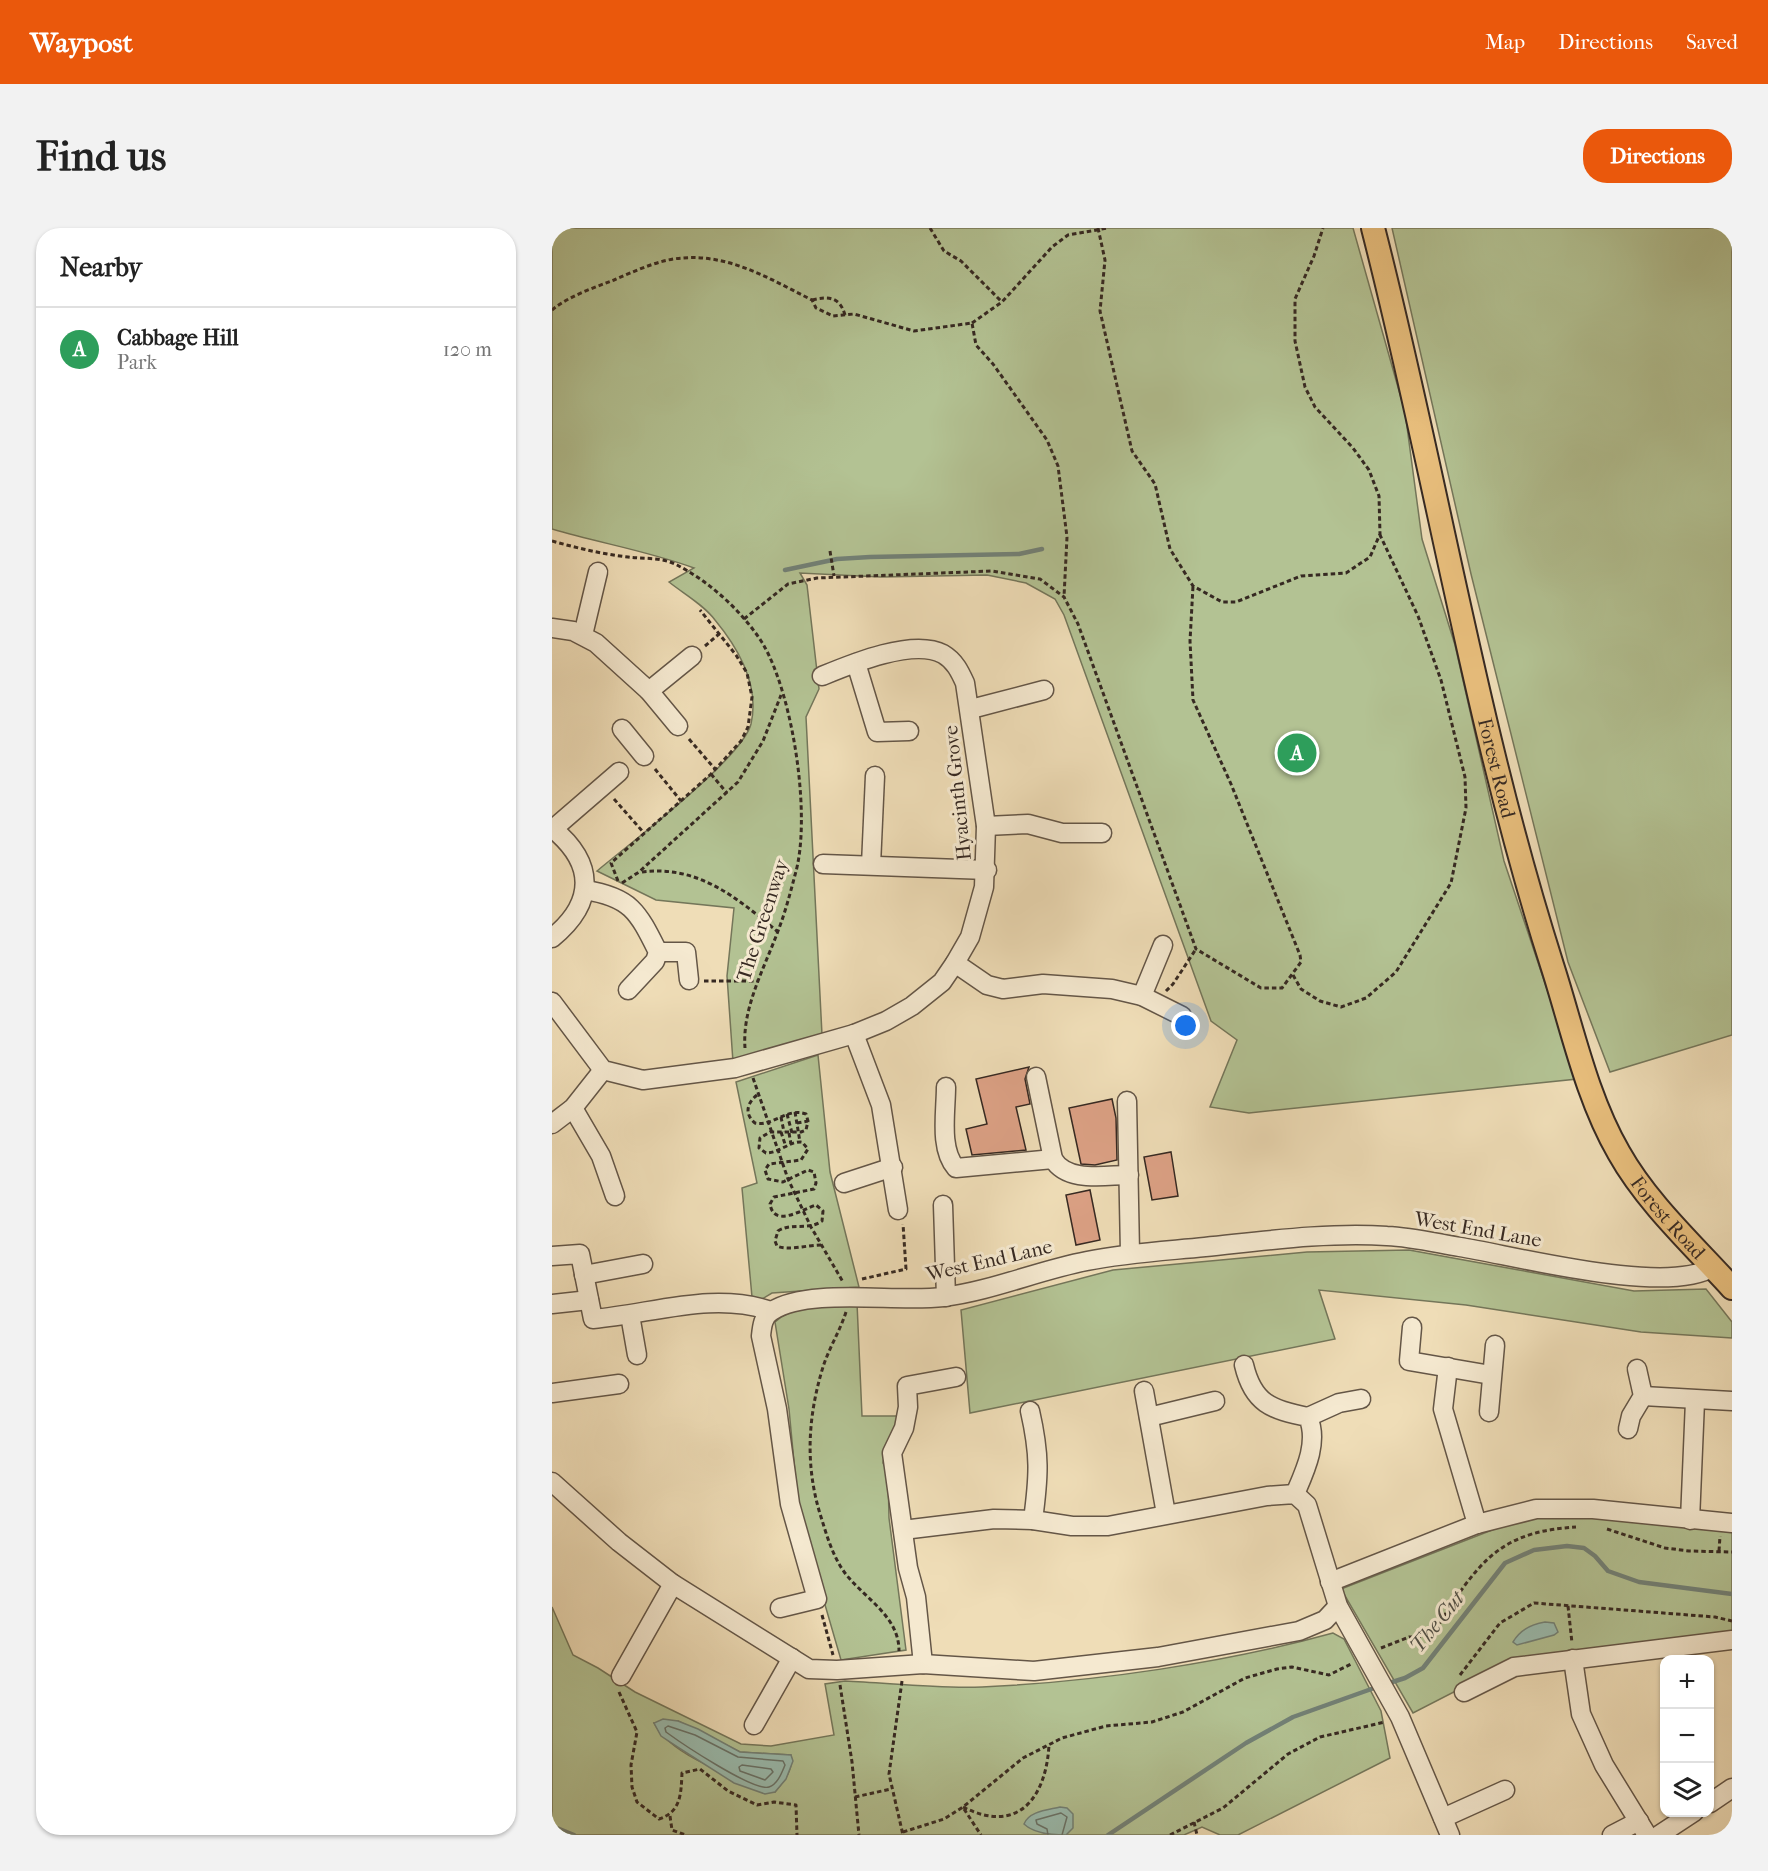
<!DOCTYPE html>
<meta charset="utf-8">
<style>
body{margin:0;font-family:"IM FELL French Canon",serif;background:#f2f2f2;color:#222}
.controls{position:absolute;right:18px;bottom:18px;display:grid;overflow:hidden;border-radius:12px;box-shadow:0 2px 4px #0004}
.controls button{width:54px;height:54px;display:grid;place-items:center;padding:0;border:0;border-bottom:2px solid #e0e0e0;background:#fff;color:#222;font:30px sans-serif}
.you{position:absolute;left:634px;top:798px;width:21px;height:21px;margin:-15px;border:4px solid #fff;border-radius:50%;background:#1a73e8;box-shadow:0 0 0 9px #1a73e833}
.badge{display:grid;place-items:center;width:39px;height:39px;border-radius:50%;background:#ea580c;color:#fff;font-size:20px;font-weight:700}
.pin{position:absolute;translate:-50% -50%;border:3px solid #fff;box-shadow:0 2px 6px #0006}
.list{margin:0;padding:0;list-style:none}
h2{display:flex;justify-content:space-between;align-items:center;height:78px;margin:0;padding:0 24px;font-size:26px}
h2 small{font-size:20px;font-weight:400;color:#767676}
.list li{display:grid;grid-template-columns:39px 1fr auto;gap:18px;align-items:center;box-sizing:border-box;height:84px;padding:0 24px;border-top:2px solid #e0e0e0}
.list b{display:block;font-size:22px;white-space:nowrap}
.list p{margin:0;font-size:20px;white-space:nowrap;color:#767676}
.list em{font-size:20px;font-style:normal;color:#767676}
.icon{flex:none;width:33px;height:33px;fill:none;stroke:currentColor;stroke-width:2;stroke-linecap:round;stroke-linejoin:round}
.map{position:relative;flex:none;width:1180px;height:1607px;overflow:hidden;border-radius:24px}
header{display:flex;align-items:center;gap:36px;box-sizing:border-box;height:84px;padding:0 30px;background:#ea580c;color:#fff}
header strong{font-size:28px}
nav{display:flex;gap:33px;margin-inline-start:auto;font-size:21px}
.intro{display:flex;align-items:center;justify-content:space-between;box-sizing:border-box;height:144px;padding:0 36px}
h1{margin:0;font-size:42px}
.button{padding:15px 27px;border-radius:24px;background:#ea580c;color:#fff;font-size:21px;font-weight:700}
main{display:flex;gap:36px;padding:0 36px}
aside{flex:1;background:#fff;border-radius:24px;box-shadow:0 2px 4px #0004}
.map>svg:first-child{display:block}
.green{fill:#b3c293;stroke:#74765a;stroke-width:1.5;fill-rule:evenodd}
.water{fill:#9abcaf;stroke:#728177;stroke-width:1.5}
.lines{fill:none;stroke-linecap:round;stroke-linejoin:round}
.shore{stroke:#687268;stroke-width:1.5}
.stream{stroke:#728177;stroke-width:4.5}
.building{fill:#dca185;stroke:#362922;stroke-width:1.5}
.minor-casing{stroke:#645647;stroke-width:21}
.major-casing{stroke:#362922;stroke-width:26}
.path{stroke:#362922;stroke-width:3;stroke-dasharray:4.5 3;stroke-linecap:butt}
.minor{stroke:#f5e9d0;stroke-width:18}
.major{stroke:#e8be7c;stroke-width:22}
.labels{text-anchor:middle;stroke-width:6;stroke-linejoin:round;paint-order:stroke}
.street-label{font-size:20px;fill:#362922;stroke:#f5e9d0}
.water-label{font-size:21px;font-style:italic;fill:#4f4e45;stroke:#f5e9d0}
</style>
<header>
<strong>Waypost</strong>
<nav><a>Map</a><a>Directions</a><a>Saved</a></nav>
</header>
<div class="intro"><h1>Find us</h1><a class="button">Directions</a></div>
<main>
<aside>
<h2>Nearby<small></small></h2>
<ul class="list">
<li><span class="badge" style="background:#2e9e5b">A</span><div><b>Cabbage Hill</b><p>Park</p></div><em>120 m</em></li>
</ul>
</aside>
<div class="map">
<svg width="1180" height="1607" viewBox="0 0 1180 1607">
<rect width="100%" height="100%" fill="#efddb7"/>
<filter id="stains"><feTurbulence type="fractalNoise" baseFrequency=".00333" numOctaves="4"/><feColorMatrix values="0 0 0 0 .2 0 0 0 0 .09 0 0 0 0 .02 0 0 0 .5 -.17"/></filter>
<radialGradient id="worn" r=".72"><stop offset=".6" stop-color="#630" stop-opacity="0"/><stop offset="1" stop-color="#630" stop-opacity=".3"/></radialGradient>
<g class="green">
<path d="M0,0H801L853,184L870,311L903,417L952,633L1025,851L697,885L658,879L685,812L659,793L512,387L503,371L474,355L435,347L329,349L248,345L255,357L267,461L254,489L270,807L181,834L175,748L182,680L104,672L45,643C77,616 190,531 199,496C208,457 187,421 163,392C152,377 132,366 117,354L142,340C96,323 47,315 0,301Z"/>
<polygon points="840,0 1180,0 1180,807 1058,844 1016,734 919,346"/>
<polygon points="266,827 278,944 307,1059 220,1065 210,1071 200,1069 190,960 205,955 184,854"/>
<polygon points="857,1022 1082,1063 1154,1061 1180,1094 1180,1110 1089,1104 914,1077 767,1062 783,1111 418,1185 409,1082 561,1042 755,1024"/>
<path d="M305,1075L310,1188H345L347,1198L334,1217L331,1235L336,1246L337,1290L354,1422L289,1432L247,1287L237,1181L223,1094C246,1074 276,1077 305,1075Z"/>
<polygon points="976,1288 1039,1289 1180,1301 1180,1403 981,1428 964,1432 861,1485 789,1361"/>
<path d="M0,1379L21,1427L46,1440L83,1464L189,1516L219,1518L282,1507L273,1456L293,1453C338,1455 385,1461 430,1459C542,1454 673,1435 781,1405L792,1411L829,1483L838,1530L686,1607H668L650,1599L632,1607H0ZM126,1493L188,1524L239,1527C242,1541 232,1553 223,1564C186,1549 121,1531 102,1495Z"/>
</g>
<g class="water">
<path d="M993,1394L1002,1395L1006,1404L1002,1407L965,1417L961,1414C968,1402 980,1396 993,1394Z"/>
<polygon points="111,1491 126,1493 146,1501 188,1524 239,1527 241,1533 234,1551 223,1564 213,1566 182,1555 127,1520 109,1508 102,1495"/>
<path d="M508,1579L515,1580L521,1586V1600L514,1607C500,1607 482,1606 472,1596C477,1583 496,1582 508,1579Z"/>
</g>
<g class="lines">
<g class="shore">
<path d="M116,1498L143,1507L186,1529L231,1533L233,1537C230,1544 226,1556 217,1559C202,1564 129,1515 114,1504L113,1500Z"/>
<polygon points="190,1537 219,1541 221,1544 213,1552 188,1543 187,1539"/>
<polyline points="496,1607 495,1601 485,1596 484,1592 509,1585 515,1589 510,1607"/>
</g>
<g class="stream">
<polyline points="233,342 285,331 318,329 467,326 490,321"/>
<polyline points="834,1456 853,1450 871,1440 953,1335 982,1322 1015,1318 1032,1320 1043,1328 1056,1343 1087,1354 1180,1366"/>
<polyline points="0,1598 22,1607"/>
<polyline points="556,1607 694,1515 741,1489 825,1459"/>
</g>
</g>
<g class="building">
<polygon points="477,839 473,851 478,876 464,879 474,922 420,927 414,901 435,896 424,851"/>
<polygon points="560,871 564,890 565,932 543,937 529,936 517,880"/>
<polygon points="619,924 626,968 600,972 592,929"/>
<polygon points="538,962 548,1012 524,1017 514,967"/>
</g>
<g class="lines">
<defs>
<g id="minor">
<polyline points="0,400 21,403 44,415 97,463 126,498"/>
<polyline points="31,407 46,344"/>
<polyline points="304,435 325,504 357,503"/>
<polyline points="97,463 140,428"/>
<polyline points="419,481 492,462"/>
<polyline points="70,501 92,528"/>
<polyline points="434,598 476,596 510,605 550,605"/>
<path d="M0,600C43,635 44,674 0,710"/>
<polyline points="1,601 67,544"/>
<polyline points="271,636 435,642"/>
<polyline points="319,637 323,548"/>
<path d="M33,662C79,669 86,684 106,724L103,733L76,762"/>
<polyline points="106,724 134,724 137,752"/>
<polyline points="403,735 435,757 451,761 491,756 560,761 590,768 630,788"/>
<polyline points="590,768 611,717"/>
<path d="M0,774L51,842L91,852L183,840L302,806L334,793L360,778L390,754L403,735L418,709L432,659L434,598L413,455C408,444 403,433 391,426C361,410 299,436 270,448"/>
<polyline points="302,806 329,877 346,982"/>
<path d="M484,849L501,931C515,955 553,947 577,947"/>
<path d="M394,859C394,884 387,921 404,940L501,931"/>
<polyline points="575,873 578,1025"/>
<polyline points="21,880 49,928 63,968"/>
<polyline points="0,896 21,880 51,842"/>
<polyline points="292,955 341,939"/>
<polyline points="391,977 394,1069"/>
<path d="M0,1028L28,1026L41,1091C100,1086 161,1063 219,1083"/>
<polyline points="32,1047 91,1036"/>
<polyline points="0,1076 37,1072"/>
<polyline points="78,1087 85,1127"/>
<polyline points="860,1099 857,1133 939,1147"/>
<path d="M692,1137C701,1175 719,1182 756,1189C767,1214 753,1243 743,1266"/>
<polyline points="896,1139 891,1181 925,1296"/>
<polyline points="592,1163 614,1286"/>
<polyline points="0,1165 67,1156"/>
<polyline points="1091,1168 1180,1173"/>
<path d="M478,1183C488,1227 487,1247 481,1292"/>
<polyline points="937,1184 943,1117"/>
<polyline points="597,1189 663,1173"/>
<polyline points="756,1189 787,1175 809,1171"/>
<polyline points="1076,1201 1079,1188 1091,1168 1085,1141"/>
<polyline points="0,1254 67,1314 121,1356 257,1441 285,1442 371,1436 482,1443 606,1429 747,1403 773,1392 786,1378"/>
<polyline points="1138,1292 1143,1173"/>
<polyline points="351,1302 442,1291 481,1292 520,1298 556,1298 715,1268 743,1266 755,1277 786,1378 848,1489 898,1607"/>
<polyline points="778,1354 925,1296 984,1281 1041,1281 1180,1295"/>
<path d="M228,1380L265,1371L238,1276L225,1181L209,1108C210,1098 211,1088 220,1083C257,1059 346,1075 391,1069C440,1063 487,1042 535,1033C574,1025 613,1023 653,1019C712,1013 775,1004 835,1008C859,1009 884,1015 908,1019C964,1028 1114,1068 1161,1039"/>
<polyline points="1021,1431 1029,1486 1052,1537 1095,1607"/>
<polyline points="371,1436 364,1369 356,1340 340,1225 352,1200 356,1179 355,1158 404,1149"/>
<polyline points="69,1448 121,1356"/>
<polyline points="912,1464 962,1439 1180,1412"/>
<polyline points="202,1497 240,1430"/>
<polyline points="1158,1575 1180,1560"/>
<polyline points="891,1590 953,1562"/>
<polyline points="1060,1607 1087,1593"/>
<polyline points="1107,1607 1142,1584"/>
</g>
<g id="major">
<path id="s1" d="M821,0C884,245 923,496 1000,737C1020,799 1034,868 1067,925C1095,975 1142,1018 1180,1060"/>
</g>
</defs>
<use href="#minor" class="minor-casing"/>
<use href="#major" class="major-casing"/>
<g class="path">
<polyline points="378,0 392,23 409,33 450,74"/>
<polyline points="546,0 553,32 548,83 580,223 603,256 618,321 641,358 670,374 684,374 749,348 794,345 818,329 828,306 827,268 817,242 801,220 763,179 753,159 743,113 743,71 762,28 771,0"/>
<path d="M260,72C277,68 288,69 293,87"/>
<path d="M0,82C17,68 41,60 62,52C83,43 108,31 131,30C178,26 220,52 260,72L264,80L281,88L302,86L362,103L420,95L424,117L441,136L495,212L506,238L515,309L512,369"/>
<polyline points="420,95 450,74 500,19 516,7 556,0"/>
<path d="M0,313C25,320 50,326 76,329C92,331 110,329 125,337C158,354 191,384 211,416C241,467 260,590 243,647C238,666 233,685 226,703C212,741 190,780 193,820"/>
<polyline points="278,323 282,348"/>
<polyline points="192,391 236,356 265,350 440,343 488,351 512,369 526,396 644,721 709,760 730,760 749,734 748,727 679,556 641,472 638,413 641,358"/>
<polyline points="153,418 167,406"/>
<polyline points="137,511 163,541"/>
<polyline points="103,541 129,573"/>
<polyline points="159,546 175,565"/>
<polyline points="62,571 92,605"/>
<path d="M90,644C146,637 184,669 226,704"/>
<polyline points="66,653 59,635 159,546 189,513 196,499 200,469 195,445 184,427 148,382"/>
<polyline points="70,655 87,644 186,554 211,513 229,467"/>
<polyline points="741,747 749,761 768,773 789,779 814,770 844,744 899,655 914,580 913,549 889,452 866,388 828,307"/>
<polyline points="152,753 207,753"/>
<polyline points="614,763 621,756 644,721"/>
<polyline points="201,850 236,951 259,999 291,1054"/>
<path d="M205,867C195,875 192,886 203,895C221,899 235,879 254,886L256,893L254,902L249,904H218L208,910L207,920L214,925C228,925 237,913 250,914L256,921L249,932L217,936L213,942L216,951L231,954L256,942L262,944L264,955L262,961L222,969L218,976C222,1000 249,982 264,977L271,983L270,993C256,1003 240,994 226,1003L223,1013L225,1018C236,1023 256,1017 269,1017"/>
<polyline points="243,884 248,914"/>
<polyline points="235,886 240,905"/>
<polyline points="229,889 232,904"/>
<polyline points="245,895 256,893"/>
<polyline points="229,904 234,919"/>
<polyline points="237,905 239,916"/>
<polyline points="310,1051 354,1041 351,996"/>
<path d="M294,1084C288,1103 277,1120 271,1139C255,1191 253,1241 270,1292C276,1312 283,1334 297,1350C317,1373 347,1390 347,1423"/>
<polyline points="1055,1301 1113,1320 1137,1323 1180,1324"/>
<polyline points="1167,1323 1168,1308"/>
<polyline points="1016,1378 1020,1415"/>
<polyline points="270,1387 281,1427"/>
<path d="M829,1420L857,1409H877C886,1400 891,1389 898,1379C933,1325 958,1303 1024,1299"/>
<polyline points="908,1447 948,1395 982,1375 1163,1389 1180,1393"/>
<polyline points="350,1453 337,1546 351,1607"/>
<polyline points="288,1457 300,1534 307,1607"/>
<path d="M67,1464L85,1504L79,1537L80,1559L85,1574L107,1591C129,1584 129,1566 130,1545L148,1541L176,1563L205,1577L222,1574L244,1577L245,1607"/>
<polyline points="303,1569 339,1561"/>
<path d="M411,1579C466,1607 494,1570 497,1517"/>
<polyline points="412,1581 429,1607"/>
<polyline points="118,1588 120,1602 134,1607"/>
<polyline points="642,1594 645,1607"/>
<polyline points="351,1604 392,1591 411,1579 471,1530 510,1510 554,1498 600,1494 631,1484 693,1450 725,1441 740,1439 777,1447 799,1436"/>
<polyline points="618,1607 671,1580 736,1526 768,1509 833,1494"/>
</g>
<use href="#minor" class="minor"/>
<use href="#major" class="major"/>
</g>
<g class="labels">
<g class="street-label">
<text dy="7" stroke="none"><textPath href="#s1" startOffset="554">Forest Road</textPath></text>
<text transform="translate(405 565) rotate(-96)" y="7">Hyacinth Grove</text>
<text transform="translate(210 692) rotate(-72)" y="7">The Greenway</text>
<text dy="7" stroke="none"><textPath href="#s1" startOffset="1040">Forest Road</textPath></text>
<text transform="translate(926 1001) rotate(10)" y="7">West End Lane</text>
<text transform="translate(437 1032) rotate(-13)" y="7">West End Lane</text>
</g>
<g class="water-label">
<text transform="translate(885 1394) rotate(-51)" y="7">The Cut</text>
</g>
</g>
<rect width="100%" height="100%" filter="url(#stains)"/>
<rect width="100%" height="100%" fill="url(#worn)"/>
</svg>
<div class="controls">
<button>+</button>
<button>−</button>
<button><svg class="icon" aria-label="layers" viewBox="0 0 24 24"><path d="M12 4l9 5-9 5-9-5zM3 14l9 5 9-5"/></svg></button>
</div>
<div class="you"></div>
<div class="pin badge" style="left:745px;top:525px;background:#2e9e5b">A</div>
</div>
</main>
